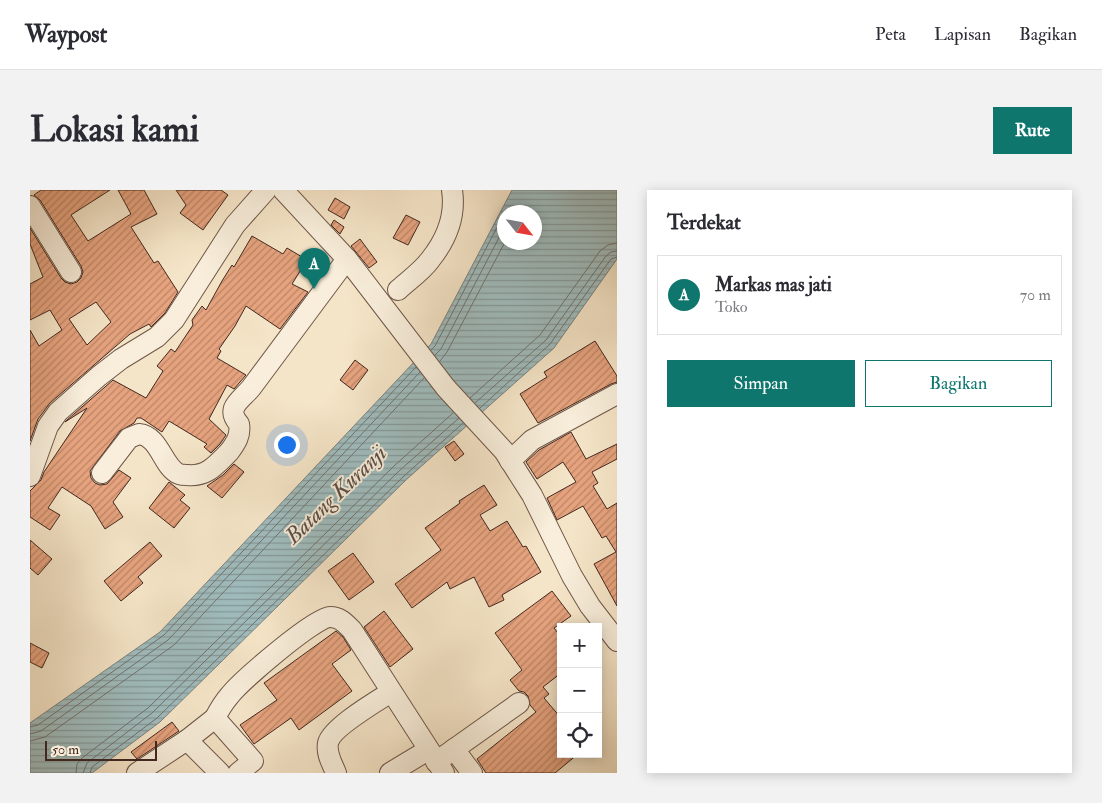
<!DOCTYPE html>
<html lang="id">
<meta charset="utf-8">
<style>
body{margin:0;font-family:"IM FELL Double Pica",serif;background:#f2f2f3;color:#2b2b33}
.controls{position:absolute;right:15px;bottom:15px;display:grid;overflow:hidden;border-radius:0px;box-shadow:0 2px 12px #0003}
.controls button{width:45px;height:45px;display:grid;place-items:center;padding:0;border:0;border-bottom:1px solid #e1e1e2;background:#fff;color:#2b2b33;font:25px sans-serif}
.compass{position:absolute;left:467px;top:15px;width:45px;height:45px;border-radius:50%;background:#fff;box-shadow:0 2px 12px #0003;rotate:121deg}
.scale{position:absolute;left:15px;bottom:12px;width:112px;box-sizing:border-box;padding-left:5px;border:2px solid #43281f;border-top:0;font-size:14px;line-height:18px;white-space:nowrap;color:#43281f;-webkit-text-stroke:4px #f8eedb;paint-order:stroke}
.you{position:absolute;left:256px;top:254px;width:18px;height:18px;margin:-12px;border:4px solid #fff;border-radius:50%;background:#1a73e8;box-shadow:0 0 0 8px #1a73e833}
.badge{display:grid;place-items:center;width:32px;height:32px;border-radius:50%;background:#0f766e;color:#fff;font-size:16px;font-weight:700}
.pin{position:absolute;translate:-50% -41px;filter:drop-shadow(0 1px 2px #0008)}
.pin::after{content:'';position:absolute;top:26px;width:18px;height:15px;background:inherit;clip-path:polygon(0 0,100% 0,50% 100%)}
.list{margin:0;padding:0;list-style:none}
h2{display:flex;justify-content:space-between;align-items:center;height:65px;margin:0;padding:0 20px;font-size:21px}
h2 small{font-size:16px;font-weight:400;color:#7c7c81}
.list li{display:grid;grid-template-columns:32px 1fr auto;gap:15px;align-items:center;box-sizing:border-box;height:80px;margin:0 10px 10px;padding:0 10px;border:1px solid #e1e1e2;border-radius:0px}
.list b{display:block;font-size:19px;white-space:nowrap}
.list p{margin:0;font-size:16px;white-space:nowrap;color:#7c7c81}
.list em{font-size:16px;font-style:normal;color:#7c7c81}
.actions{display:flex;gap:10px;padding:15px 20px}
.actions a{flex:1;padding:11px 0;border:1px solid #0f766e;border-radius:0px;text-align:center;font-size:18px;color:#0f766e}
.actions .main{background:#0f766e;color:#fff}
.icon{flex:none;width:28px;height:28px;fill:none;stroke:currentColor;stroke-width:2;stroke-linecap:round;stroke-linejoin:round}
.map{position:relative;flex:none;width:587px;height:583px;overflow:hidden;border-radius:0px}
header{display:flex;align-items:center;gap:30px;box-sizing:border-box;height:70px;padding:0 25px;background:#fff;border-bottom:1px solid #e1e1e2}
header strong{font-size:24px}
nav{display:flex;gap:28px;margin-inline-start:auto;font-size:18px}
.intro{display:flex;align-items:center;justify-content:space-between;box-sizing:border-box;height:120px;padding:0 30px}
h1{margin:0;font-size:35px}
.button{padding:12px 22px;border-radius:0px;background:#0f766e;color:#fff;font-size:18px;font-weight:700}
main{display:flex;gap:30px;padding:0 30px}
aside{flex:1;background:#fff;border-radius:0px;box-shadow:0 2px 12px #0003}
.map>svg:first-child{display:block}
.water{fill:url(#water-rules);stroke:#7b817f;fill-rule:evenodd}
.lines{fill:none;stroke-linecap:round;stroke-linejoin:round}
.shore{stroke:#72726f;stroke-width:1}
.building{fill:url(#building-hatch);stroke:#43281f;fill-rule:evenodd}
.minor-casing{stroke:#705749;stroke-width:22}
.minor{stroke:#f8eedb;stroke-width:20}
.labels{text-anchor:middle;stroke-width:4;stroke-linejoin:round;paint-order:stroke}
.water-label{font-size:22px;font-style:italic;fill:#5a4d47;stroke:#f8eedb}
</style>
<header>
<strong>Waypost</strong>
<nav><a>Peta</a><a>Lapisan</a><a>Bagikan</a></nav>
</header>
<div class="intro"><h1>Lokasi kami</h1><a class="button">Rute</a></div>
<main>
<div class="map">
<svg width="587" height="583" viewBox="0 0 587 583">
<defs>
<pattern id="water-rules" width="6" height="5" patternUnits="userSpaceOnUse" patternTransform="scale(1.25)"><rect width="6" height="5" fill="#a0bdbf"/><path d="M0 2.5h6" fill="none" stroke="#849a9b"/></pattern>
<pattern id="building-hatch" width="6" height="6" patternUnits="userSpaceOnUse" patternTransform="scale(1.25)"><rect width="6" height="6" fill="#e6a37e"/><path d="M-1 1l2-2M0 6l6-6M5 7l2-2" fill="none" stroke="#bc8567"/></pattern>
</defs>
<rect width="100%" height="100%" fill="#f5e5c8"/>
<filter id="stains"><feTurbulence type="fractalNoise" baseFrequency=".004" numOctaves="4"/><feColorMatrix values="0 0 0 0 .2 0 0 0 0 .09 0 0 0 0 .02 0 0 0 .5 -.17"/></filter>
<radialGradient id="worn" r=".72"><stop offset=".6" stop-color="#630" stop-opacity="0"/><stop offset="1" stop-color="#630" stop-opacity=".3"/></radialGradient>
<path class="water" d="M482,0H587V69L524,158L377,289L130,532L62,583H0V533L130,442L401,154ZM474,22H504V52H474Z"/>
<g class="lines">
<g class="shore">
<polyline points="401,160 405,156 474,24"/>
<polyline points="405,165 411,159 474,38"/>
<polyline points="410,171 417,162 475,52"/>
<polyline points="440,208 510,145 570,61 578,55 587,53"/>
<polyline points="445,213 516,150 576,66 581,62 587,61"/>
<polyline points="450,218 520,154 581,69 587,67"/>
<polyline points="0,537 8,535 134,445 386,177"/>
<polyline points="0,544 11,541 138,450 390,182"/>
<polyline points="0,551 15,547 144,455 394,188"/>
<polyline points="46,583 47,574 52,568 118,518 364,276 423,223"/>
<polyline points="53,583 57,573 122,523 369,281 429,228"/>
<polyline points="60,583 62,577 127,528 374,286 433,233"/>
</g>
</g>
<g class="building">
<path d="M11,0H80L41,25L58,51L101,24L88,0H114L127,24L101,37L124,73L128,71L148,102L135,123L121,137L119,134L100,144L20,213L8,229L0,251V140L9,156L32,140L20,120L0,130V94L13,87L0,54V38L31,88L35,92L41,94L47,92L51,88L53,82L51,76L10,10L4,5ZM66,112L81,132L57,155L39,129Z"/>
<polygon points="146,0 191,0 198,5 173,40 150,23 156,15"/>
<polygon points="305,8 320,17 314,29 298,20"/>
<polygon points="376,25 390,32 378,55 363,48"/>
<polygon points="304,30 314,37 310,44 301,35"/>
<polygon points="222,46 253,64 257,58 277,70 262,94 278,102 250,139 216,116 205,136 189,159 191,161 187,168 216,185 204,199 197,195 179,229 196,245 190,254 181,263 174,257 177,254 139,231 132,242 111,228 107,228 104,233 90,241 60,281 61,288 65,293 70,295 77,294 89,280 101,288 83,312 93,327 75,339 61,316 32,297 18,318 30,325 20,340 0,327 0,301 11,290 14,282 57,218 35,232 37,230 83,190 116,208 133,181 127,176 141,159 145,162 163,135 162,130 172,116 176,120 192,91 202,75 204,77"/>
<polygon points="330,49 347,72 339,78 321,56"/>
<polygon points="565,151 587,186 587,192 581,194 508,233 490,204 517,187 514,182"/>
<polygon points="325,170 338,180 323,200 310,190"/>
<polygon points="541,242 556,269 587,254 587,269 562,282 568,293 563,296 577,319 587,313 587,416 564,374 586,362 576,346 572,348 553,316 527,330 517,308 546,292 533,272 507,289 496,272 509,260"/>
<polygon points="424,251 434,264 425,271 415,257"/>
<polygon points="204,274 214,282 192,308 177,296 193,285"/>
<polygon points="139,292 155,305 150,310 160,318 144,338 119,318"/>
<polygon points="454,295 467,315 450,325 460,341 477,331 493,357 496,356 511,382 472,405 474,410 459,417 444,387 420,399 417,392 382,418 365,394 411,360 395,338 430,313 429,311"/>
<polygon points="0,350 22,369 8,385 0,378"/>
<polygon points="120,352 132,366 108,387 113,393 91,411 74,391"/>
<polygon points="323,363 344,392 319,410 298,381"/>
<polygon points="522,401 541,426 524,438 531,447 531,483 513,497 519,504 514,508 531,528 531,564 548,564 525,583 456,583 447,569 506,522 500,515 498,506 494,502 489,501 480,490 492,480 465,443"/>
<polygon points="354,421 383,459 360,477 334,437"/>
<polygon points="306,441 313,447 321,460 302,474 322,501 269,540 261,528 224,554 210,535 247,510 234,493"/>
<polygon points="0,453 19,463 12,478 0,472"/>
<polygon points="142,532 149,541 107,569 101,562"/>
</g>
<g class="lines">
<defs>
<g id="minor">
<polyline points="253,0 317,69 416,198 474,261 502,305 542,386 560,416 587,451"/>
<polyline points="0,16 41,82"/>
<path d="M368,100C379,90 392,81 400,70C416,50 426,26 422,0"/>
<polyline points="480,271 502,250 587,204"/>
<path d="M72,283L99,248L109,244C130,246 133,278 149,284C152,285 154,285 157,285C177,287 186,275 199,262C206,253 211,245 209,234C195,218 210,211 221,198L317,69"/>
<polyline points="0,286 18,236 28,222 69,186 91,169 127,147 144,130 205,35 236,0"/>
<polyline points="157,550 185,528"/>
<polyline points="424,559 442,583"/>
<polyline points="406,572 489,513"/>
<polyline points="107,583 157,550 190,583"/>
<path d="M208,583L223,571L185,528C189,520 194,512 200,505C211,491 285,427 300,427C310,427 315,433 322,440L414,583"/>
<path d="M306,583C302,573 296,564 298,553C301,538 347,511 361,502"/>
<polyline points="360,583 398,560"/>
</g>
</defs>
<use href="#minor" class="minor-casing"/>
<use href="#minor" class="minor"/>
</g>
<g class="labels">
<g class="water-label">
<text transform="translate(305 304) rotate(-44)" y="8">Batang Kuranji</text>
</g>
</g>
<rect width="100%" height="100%" filter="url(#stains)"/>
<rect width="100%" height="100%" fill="url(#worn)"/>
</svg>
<div class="controls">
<button>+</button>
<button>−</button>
<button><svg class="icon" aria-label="locate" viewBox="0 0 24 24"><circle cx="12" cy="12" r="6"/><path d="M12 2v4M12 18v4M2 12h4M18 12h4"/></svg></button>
</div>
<svg class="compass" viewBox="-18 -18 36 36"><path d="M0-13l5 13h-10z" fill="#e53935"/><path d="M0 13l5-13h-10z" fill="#7c7c81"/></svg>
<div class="scale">50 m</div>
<div class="you"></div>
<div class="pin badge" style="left:284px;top:99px">A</div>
</div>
<aside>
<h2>Terdekat<small></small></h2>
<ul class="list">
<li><span class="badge">A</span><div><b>Markas mas jati</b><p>Toko</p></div><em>70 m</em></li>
</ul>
<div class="actions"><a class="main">Simpan</a><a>Bagikan</a></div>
</aside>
</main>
